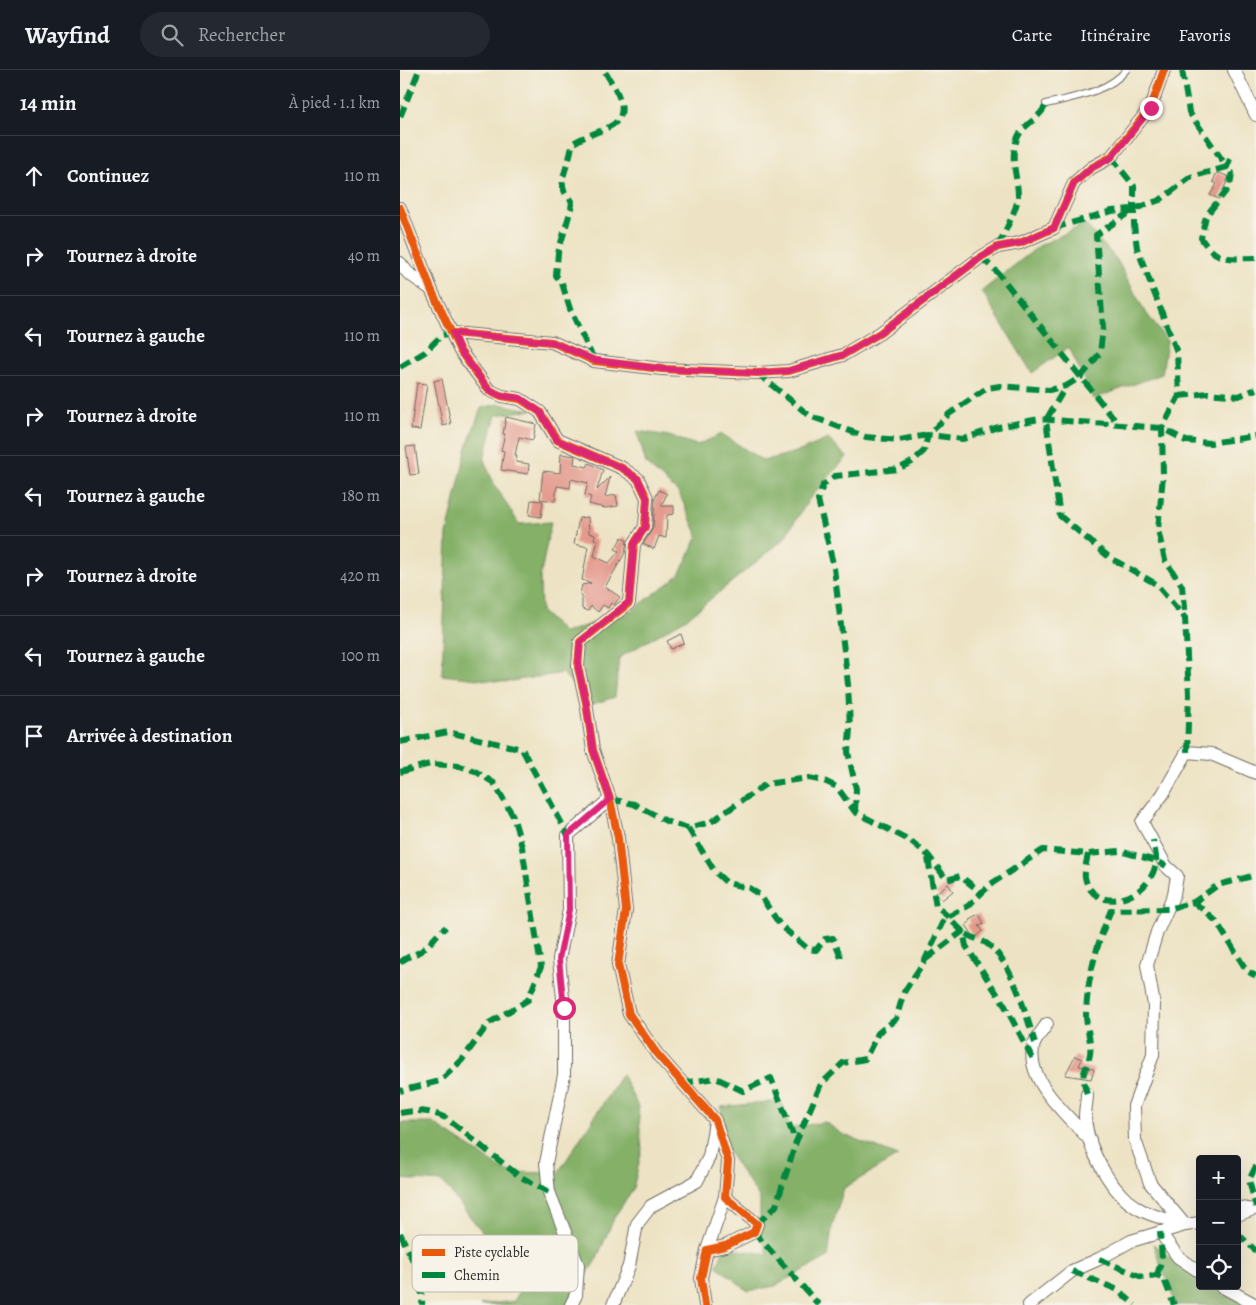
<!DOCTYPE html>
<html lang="fr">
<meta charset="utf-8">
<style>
body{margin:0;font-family:Alegreya,serif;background:#242831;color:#f1f3f6}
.controls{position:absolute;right:15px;bottom:15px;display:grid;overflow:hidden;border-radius:5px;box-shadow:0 5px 20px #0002}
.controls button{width:45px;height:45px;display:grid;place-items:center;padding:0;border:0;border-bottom:1px solid #363941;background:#171b24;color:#f1f3f6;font:25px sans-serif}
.stop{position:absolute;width:15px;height:15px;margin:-11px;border:4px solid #db2777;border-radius:50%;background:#fff}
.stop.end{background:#db2777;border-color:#fff;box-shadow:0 1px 5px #0008}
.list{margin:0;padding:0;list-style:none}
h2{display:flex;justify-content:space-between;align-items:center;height:65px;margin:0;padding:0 20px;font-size:21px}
h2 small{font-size:16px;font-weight:400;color:#9ea1a6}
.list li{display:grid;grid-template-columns:32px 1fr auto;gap:15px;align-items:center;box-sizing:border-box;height:80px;padding:0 20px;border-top:1px solid #363941}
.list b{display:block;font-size:19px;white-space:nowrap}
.list em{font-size:16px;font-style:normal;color:#9ea1a6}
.icon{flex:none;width:28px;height:28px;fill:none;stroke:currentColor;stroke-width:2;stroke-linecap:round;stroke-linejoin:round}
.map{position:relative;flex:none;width:856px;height:1235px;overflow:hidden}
header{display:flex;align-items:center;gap:30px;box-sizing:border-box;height:70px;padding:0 25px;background:#171b24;border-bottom:1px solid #363941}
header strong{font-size:24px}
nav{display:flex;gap:28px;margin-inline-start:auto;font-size:18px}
.search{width:350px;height:45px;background:#242831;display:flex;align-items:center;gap:12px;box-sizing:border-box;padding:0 18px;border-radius:28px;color:#9ea1a6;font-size:19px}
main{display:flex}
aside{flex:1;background:#171b24}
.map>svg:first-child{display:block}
.forest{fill:#84b068;stroke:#586e4a}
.building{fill:#e4998d}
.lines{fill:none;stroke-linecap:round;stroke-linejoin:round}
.lane-casing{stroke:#6f6b61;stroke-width:8}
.street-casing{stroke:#6f6b61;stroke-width:14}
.lane{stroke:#fff;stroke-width:6}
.street{stroke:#fff;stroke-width:12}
.quiet{stroke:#00873e;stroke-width:6;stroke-dasharray:12 6;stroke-linecap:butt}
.cycleway-casing{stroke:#f7f3e8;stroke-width:11}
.cycleway{stroke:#e8590c;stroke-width:8}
.route{stroke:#db2777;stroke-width:6}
.key{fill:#f7f3e8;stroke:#bab7af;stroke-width:1}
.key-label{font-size:14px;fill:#2b2b2b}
</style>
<header>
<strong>Wayfind</strong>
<div class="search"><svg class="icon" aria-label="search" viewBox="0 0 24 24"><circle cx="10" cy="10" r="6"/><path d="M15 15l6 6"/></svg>Rechercher</div>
<nav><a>Carte</a><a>Itinéraire</a><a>Favoris</a></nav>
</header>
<main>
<aside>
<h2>14 min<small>À pied · 1.1 km</small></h2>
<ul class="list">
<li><svg class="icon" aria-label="ahead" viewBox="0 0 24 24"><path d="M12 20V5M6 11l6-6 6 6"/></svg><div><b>Continuez</b></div><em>110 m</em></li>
<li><svg class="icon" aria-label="right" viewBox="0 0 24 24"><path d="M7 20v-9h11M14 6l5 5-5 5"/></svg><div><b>Tournez à droite</b></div><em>40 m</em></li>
<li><svg class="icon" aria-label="left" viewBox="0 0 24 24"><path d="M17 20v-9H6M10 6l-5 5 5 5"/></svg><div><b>Tournez à gauche</b></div><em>110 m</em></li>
<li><svg class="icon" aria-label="right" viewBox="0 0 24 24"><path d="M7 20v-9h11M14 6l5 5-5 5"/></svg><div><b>Tournez à droite</b></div><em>110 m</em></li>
<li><svg class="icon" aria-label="left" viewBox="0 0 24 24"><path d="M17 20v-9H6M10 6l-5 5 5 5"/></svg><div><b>Tournez à gauche</b></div><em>180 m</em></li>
<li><svg class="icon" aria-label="right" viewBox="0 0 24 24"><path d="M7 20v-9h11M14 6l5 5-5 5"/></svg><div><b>Tournez à droite</b></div><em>420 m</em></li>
<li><svg class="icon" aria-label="left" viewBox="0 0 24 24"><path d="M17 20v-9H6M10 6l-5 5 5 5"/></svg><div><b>Tournez à gauche</b></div><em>100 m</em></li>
<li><svg class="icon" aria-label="arrive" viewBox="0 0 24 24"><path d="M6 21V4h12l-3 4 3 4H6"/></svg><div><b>Arrivée à destination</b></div></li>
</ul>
</aside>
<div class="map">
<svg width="856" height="1235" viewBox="0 0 856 1235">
<rect width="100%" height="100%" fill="#f7f3e8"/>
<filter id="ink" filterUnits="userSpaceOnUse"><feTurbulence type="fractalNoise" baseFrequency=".02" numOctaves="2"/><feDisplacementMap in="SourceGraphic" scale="10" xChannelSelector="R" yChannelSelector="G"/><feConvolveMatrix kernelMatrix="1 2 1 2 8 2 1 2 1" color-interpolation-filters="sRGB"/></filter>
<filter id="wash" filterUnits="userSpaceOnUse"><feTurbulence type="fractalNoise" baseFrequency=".0096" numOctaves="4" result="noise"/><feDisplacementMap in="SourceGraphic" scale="20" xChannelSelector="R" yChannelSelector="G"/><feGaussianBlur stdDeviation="1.12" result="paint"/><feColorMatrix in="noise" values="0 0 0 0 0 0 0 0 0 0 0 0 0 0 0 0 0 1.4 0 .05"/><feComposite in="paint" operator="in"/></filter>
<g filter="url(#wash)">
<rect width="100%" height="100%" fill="#ede3c4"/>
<g class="forest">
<polygon points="685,154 717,190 744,240 767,271 762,304 693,329 669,277 632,303 582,221 639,176"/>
<polygon points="99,334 131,340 96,345 84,390 94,414 119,454 151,452 140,508 141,541 164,563 233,540 279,505 298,466 279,423 246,394 237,361 269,366 297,375 322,364 363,391 400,381 428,369 447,387 410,428 383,470 290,546 219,588 215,627 190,635 163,603 105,612 42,605 47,464 67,377 81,338"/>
<polygon points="222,1004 238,1037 242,1080 233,1119 215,1146 196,1190 168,1235 80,1235 114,1231 126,1211 89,1170 42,1112 0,1109 0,1053 33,1053 107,1102 158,1103"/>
<polygon points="381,1031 390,1058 425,1052 442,1064 498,1086 444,1118 432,1157 428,1187 375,1216 348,1221 317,1196 324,1178 368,1184 360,1163 360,1129 326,1079 321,1037"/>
<polygon points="753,1174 783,1197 800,1205 800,1216 820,1216 856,1235 776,1235"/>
</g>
<g id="blocks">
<g class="building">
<polygon points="820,103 829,107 819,129 810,125 817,114 813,112 816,104"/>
<polygon points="42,309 51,354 43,356 34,311"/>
<polygon points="17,313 27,314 20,360 11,359"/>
<polygon points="106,347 136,354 133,370 119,367 115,385 117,385 116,392 129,394 128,404 101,400 104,381 101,380 105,364 103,364"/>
<polygon points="15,376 19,404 10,405 6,377"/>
<polygon points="161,384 175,386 174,394 187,397 189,393 203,400 197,420 210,407 205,427 216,425 218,436 205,438 189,434 191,427 185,425 188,413 171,409 170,418 157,416 155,431 140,429 143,401 160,403"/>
<polygon points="259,420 267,424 261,436 274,436 274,444 267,445 266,468 259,466 254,479 243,474 253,458 255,428"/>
<polygon points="131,430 143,431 141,447 129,445"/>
<polygon points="188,447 189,463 195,465 194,469 198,470 194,486 209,493 219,481 215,479 222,467 227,470 225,483 205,517 220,527 214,535 211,533 208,538 203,535 198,542 191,536 188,541 182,539 182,525 180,525 182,515 191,513 182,510 188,477 174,474 179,448"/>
<polygon points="281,564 284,573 271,579 267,571"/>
<polygon points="548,814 553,821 542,830 536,823"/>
<polygon points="579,844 584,854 579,856 583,861 575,868 566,855 570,852 569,849"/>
<polygon points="675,986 682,989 679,996 694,999 691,1009 665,1005"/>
</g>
</g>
</g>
<g filter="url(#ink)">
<use href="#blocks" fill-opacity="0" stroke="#6f6b61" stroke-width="1"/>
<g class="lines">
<defs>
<g id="lane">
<path d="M646,34C671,28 709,22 726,0"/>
<polyline points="837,1134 852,1137"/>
</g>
<g id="street">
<polyline points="834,0 856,45"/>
<polyline points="0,138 31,219 60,281 89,320 102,326 120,329 140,342 157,370 222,398 238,409 247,428 245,457 234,474 229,533 180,572 178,597 186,632 193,680 210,729 218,768 226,840 218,895 229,944 257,984 315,1050 328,1091 325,1127 357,1154 354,1162 325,1176 307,1180 301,1208 305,1235"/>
<polyline points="0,193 8,203 31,219"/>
<polyline points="53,263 152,272 194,291 262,299 357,303 389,301 443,285 480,263 581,187 598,177 620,173 654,158 674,113 691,98 711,87 751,37 764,0"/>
<path d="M647,954C643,960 637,967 634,974C623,1009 669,1047 690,1070"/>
<path d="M687,1024C687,1031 685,1039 685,1047C687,1079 712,1125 741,1140C754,1147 771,1150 785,1155"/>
<polyline points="837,1145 856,1138"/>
<polyline points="785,1155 750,1113 735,1070 734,1036 753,985 754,935 747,895 757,862 774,824 777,806 766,796 742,752 763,724 787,682 811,684 856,703"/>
<polyline points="760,1162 778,1187 800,1202"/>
<polyline points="307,1180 325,1127"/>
<polyline points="821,1216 856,1235"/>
<polyline points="171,1235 176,1225 178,1195 149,1122 146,1093 164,1005 164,938 159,889 169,840 168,765 210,729"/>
<polyline points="213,1235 229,1196 237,1154 251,1136 297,1111 309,1087 315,1052"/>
<polyline points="629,1235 672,1201 699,1189 731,1171 785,1155 800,1153"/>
</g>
</defs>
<use href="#lane" class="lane-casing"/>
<use href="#street" class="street-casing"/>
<use href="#lane" class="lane"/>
<use href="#street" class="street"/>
<g class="quiet">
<polyline points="782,0 789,42 827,97 830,89"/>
<polyline points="0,47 19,0"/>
<polyline points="711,87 734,116 734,155 737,178 777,282 779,326 762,358 763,405 758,460 765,490 782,516 785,548"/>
<polyline points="654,158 712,141 731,139"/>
<path d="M598,177C603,164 618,138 618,126C618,106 609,90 617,69C623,53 641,49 646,34"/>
<polyline points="581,187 598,203 719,355"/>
<path d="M194,290L170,239L161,210L156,206L158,183L171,139L172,131C152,114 170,98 172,74C185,65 193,65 207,58C236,45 215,19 204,0"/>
<polyline points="0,297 25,282 42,265 53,263"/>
<polyline points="357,303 410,346 466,367 499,370 528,365 549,344 587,318 600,316 649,320 666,316"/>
<polyline points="779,326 808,323 839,326 856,319"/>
<polyline points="0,672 48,662 122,679 168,765"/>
<path d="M787,682L789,624L785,548L756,514L709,487L660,446L646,350L666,316L681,307L700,283L703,257L696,165L734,139L760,130L791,107L827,97L832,103L830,116L806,146L801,168C817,193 830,188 856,188"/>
<polyline points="0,702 30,694 60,696 75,701 94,713 113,746 122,777 141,897 128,930 89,953 62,990 40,1011 0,1021"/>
<polyline points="210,729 234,734 268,752 288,758 311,752 366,714 409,708 424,711 437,717 455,742 511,771 528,785 547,810 560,806 582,823"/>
<polyline points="455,742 456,719 448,682 450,659 448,614 439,539 434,498 418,430 423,415 435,406 498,399 512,392 524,381 528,365 563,369 598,357 639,349 762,358 786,371 810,373 856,366"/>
<polyline points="288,758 315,802 327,813 349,818 360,825 380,855 408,879 416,880 425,869 433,868 442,890"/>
<path d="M688,784C687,790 684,800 685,807C692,845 749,832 756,793C757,786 754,777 753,770"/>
<path d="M528,788L536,837C550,846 554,855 565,863C571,868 579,869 586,873C612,890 626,945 635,973"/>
<polyline points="794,832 816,851 847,901 856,906"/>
<polyline points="526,889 563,861 566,876 605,936 633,989"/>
<path d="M0,893C7,885 18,885 25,878C33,871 36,865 46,857"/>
<polyline points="282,1013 316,1008 343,1021 371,1008 396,1072"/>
<path d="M687,1024C679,998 686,1006 690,984C692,972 686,957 686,945C687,909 697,873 711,840L768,839L794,832L818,815L856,805"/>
<path d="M0,1043C17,1039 31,1041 46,1048L119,1106L149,1122"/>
<polyline points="856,1096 849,1110 856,1137"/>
<polyline points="357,1154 376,1136 396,1072 421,1014 443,993 465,989 478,963 496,949 504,922 525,890 544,849 568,836 591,814 643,780 688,784 719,781 757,791 766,796"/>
<polyline points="354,1162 419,1235"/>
<path d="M0,1163C11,1186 24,1210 22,1235"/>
<polyline points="837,1163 856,1181"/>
<polyline points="699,1189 742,1207 757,1205 764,1209 774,1235"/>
<polyline points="672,1201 718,1220 735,1235"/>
<polyline points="757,1205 762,1189 760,1162"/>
</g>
<defs>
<g id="cycleway">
<polyline points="0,138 31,219 60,281 89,320 102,326 120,329 140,342 157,370 222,398 238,409 247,428 245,457 234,474 229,533 180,572 178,597 186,632 193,680 210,729 218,768 226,840 218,895 229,944 257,984 315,1050 328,1091 325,1127 357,1154 354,1162 325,1176 307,1180 301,1208 305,1235"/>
<polyline points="53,263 152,272 194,291 262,299 357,303 389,301 443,285 480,263 581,187 598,177 620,173 654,158 674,113 691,98 711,87 751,37 764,0"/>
</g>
</defs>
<use href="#cycleway" class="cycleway-casing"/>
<use href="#cycleway" class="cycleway"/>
</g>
</g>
<g class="lines" filter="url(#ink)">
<polyline class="route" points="164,938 159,889 169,840 168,765 210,729 193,680 186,632 178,597 180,572 229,532 234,474 245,457 247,428 238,409 222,398 157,370 140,342 120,328 102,326 89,320 60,281 53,263 152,272 194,290 262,299 357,303 388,301 443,285 480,263 581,187 598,177 620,173 654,158 674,113 691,98 711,88 751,38"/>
</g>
<rect x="12" y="1165" width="166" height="57" rx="8" class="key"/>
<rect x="22" y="1179" width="23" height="7" fill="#e8590c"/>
<rect x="22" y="1202" width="23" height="6" fill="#00873e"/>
<g class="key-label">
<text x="54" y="1187">Piste cyclable</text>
<text x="54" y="1210">Chemin</text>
</g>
</svg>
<div class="controls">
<button>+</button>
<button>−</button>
<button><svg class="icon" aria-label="locate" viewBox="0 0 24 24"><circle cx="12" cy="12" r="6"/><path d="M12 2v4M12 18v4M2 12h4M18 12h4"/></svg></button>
</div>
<div class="stop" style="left:164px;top:938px"></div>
<div class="stop end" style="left:751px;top:38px"></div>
</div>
</main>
